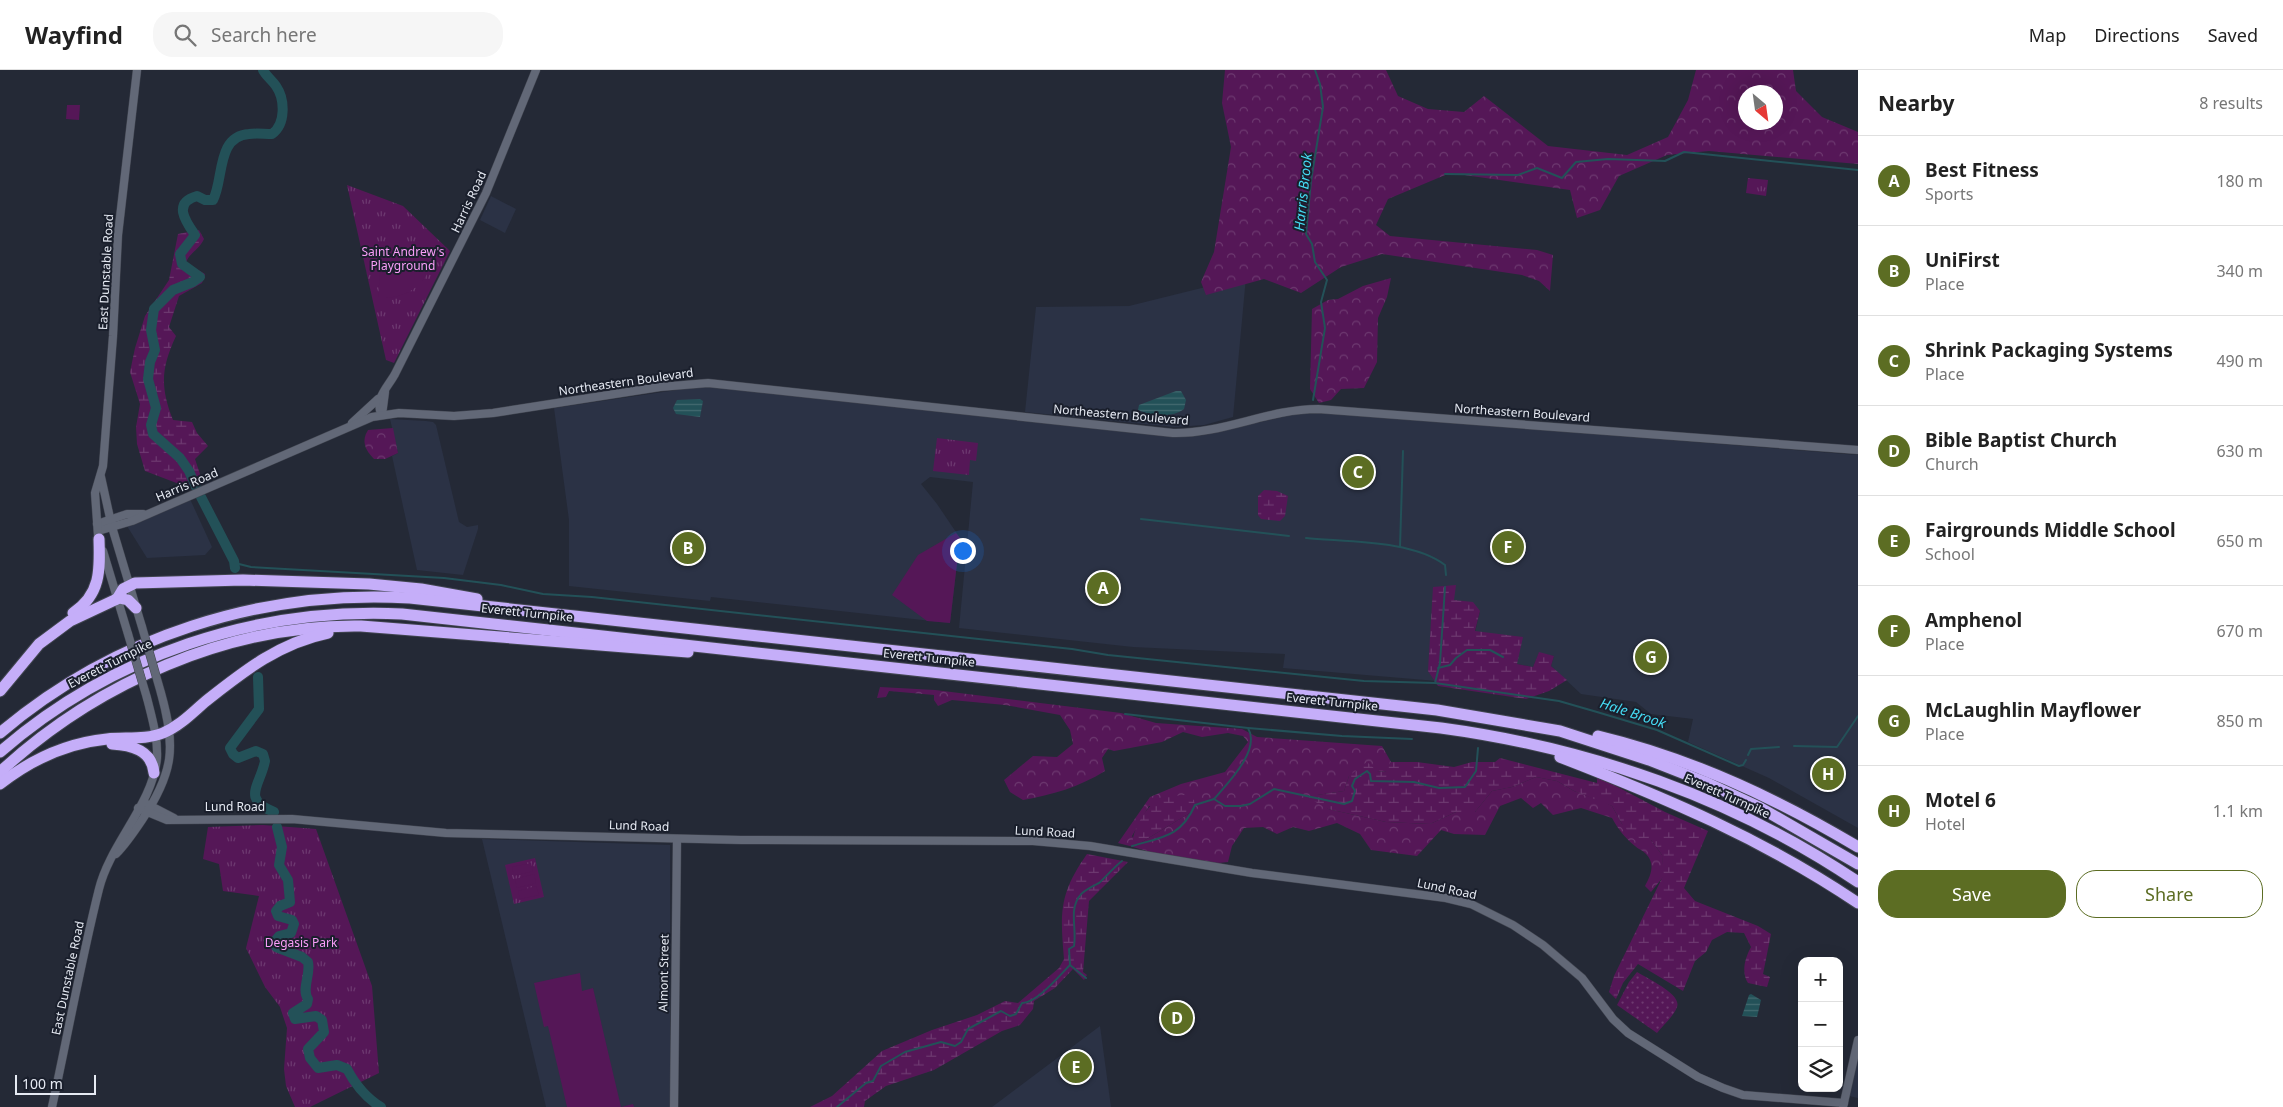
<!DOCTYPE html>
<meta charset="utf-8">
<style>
body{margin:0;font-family:"Noto Sans",sans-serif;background:#f6f6f6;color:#222}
.controls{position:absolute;right:15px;bottom:15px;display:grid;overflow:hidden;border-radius:10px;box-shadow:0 5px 20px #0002}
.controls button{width:45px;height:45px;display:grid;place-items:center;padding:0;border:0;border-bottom:1px solid #e0e0e0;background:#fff;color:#222;font:25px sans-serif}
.compass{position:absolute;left:1738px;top:15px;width:45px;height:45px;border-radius:50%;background:#fff;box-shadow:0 5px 20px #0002;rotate:151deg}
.scale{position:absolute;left:15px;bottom:12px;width:81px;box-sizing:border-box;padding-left:5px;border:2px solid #e6eaf3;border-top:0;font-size:14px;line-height:18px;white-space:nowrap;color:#e6eaf3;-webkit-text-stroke:4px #1a1f2c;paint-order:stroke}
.you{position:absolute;left:962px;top:480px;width:18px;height:18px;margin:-12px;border:4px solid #fff;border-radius:50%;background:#1a73e8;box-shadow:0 0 0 8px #1a73e833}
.badge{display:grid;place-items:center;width:32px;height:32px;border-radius:50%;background:#5c6d23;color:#fff;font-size:16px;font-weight:700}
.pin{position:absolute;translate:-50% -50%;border:2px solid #fff;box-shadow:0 1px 5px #0006}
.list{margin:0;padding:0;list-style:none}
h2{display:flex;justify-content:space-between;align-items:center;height:65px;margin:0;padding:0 20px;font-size:21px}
h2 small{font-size:16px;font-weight:400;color:#767676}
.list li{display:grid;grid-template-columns:32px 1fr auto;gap:15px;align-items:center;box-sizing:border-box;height:90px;padding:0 20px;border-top:1px solid #e0e0e0}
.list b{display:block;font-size:19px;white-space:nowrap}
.list p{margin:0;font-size:16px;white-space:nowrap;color:#767676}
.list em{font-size:16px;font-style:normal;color:#767676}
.actions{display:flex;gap:10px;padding:15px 20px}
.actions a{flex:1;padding:11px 0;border:1px solid #5c6d23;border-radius:20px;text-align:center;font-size:18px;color:#5c6d23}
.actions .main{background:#5c6d23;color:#fff}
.icon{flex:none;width:28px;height:28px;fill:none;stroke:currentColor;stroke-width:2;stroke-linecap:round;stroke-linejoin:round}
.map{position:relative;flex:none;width:1858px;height:1037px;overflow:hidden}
header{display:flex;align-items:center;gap:30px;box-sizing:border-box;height:70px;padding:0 25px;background:#fff;border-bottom:1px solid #e0e0e0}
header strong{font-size:24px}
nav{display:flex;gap:28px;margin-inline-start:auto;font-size:18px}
.search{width:350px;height:45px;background:#f6f6f6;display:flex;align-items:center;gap:12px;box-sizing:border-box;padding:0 18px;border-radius:20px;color:#767676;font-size:19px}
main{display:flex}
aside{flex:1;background:#fff}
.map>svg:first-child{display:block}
.built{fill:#2b3245}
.grass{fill:url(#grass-dots)}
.forest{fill:url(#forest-crowns);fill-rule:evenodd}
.wetland{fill:url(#wetland-marsh)}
.park{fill:url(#park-tufts)}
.pitch{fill:#551757}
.water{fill:url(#water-rules)}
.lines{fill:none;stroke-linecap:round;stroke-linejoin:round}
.stream{stroke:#235158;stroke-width:2}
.river{stroke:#235158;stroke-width:10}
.minor-casing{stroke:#414550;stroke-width:9}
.highway-casing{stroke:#414550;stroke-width:13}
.minor{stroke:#626877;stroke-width:8}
.highway{stroke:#c5aef9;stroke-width:11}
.minor-bridge-casing{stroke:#414550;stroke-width:9;stroke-linecap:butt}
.minor-bridge{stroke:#626877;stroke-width:8}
.labels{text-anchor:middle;stroke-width:4;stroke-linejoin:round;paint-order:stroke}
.street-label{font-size:12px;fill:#e6eaf3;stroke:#1a1f2c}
.park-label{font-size:12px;fill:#fa9ef9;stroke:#1a1f2c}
.water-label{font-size:14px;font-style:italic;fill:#45dbf3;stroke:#1a1f2c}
</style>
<header>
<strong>Wayfind</strong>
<div class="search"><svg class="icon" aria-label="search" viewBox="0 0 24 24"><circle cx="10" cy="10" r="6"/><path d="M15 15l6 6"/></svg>Search here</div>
<nav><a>Map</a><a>Directions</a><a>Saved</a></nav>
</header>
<main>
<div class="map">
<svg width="1858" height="1037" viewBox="0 0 1858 1037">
<defs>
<pattern id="grass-dots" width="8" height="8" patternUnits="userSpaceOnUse" patternTransform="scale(1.25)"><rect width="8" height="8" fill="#551757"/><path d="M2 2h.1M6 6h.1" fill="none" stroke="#6d3970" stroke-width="1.8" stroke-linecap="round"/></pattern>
<pattern id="forest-crowns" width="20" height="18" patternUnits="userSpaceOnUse" patternTransform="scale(1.25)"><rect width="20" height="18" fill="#551757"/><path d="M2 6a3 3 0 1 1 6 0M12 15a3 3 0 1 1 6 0" fill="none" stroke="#6d3970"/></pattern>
<pattern id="wetland-marsh" width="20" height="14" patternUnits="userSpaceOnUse" patternTransform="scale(1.25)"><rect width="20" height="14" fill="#551757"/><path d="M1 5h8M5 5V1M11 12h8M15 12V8" fill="none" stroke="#6d3970"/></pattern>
<pattern id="park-tufts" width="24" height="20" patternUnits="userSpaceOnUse" patternTransform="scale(1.25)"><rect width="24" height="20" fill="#551757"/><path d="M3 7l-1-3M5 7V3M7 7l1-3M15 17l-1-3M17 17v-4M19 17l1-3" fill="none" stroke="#6d3970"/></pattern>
<pattern id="water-rules" width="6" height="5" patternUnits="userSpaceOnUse" patternTransform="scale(1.25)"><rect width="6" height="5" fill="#235158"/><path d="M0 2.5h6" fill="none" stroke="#436a70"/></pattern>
</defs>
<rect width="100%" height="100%" fill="#242936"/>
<g class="built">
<polygon points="491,126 516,139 505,163 480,150"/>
<polygon points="1246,207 1233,347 1204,355 1175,357 1025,342 1036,237 1129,236"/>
<polygon points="704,316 1042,351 1162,366 1199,366 1297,344 1327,343 1858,385 1858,758 1769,708 1688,672 1693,649 1651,644 1636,632 1581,624 1551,596 1554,586 1539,583 1533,597 1517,594 1475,562 1480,541 1437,611 1283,598 1285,584 1133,577 959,558 973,412 930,407 921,414 937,434 960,468 950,553 711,527 710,531 569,516 569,450 554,338"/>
<polygon points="390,349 426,351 433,352 436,355 459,452 467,457 478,455 478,459 463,505 417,500 392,386 398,383"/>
<polygon points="190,429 212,477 205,485 147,488 127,456"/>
<polygon points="482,769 670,775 670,1037 546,1037"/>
<polygon points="1100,956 1111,1037 992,1037"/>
<polygon points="1857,987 1858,987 1858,1028 1849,1026"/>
</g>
<path class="grass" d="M1637,902C1648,909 1682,924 1677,937C1674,946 1663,955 1657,963L1617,935L1629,912Z"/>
<g class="forest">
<path d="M1225,0H1386L1398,26L1428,39L1464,42L1484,26L1548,76L1627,85L1668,67L1688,30L1696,0H1793L1796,21L1822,47L1858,62V94L1709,81L1667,85L1619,106L1600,140L1577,148L1570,120L1450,103L1388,129L1376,155L1390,166L1537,180L1553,185L1550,221L1539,211L1522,205L1382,184L1341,197L1301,223L1264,209L1206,225L1201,212L1214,182L1231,77L1222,33ZM1776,22V52H1746V22Z"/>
<polygon points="1391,208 1387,227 1378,248 1377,292 1364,318 1341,319 1331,330 1319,333 1310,319 1312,239 1328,230 1338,229 1363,216"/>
<path d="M393,358L398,383L385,389H374C365,380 361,371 368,360Z"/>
<path d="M880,617L935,620L1121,643L1156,653L1242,659L1257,667L1382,676L1391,692L1387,702L1377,701L1349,706L1344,721L1317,725L1328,739L1386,752L1430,754L1456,742H1475L1492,721L1512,717L1536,707L1557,711L1574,721L1604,732L1612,736L1622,754L1651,770L1662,785L1664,806L1651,822L1645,816C1651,805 1656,793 1645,783C1642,780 1638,779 1635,776C1625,768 1618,759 1612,748L1581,738L1553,745L1541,733L1533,738L1521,728L1500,736L1485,765L1454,764L1441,760L1417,786L1371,780L1360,764L1337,753L1309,761L1293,757L1277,764L1263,757L1244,758L1232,776L1228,792C1192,797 1154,782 1118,773L1150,727L1181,714L1225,702L1248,672L1243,666L1228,663L1202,667L1183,662L1162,672L1114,681L1108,679L1102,688L1105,701C1079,717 1052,725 1023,730L1010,722L1004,710L1033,686L1057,687L1073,674L1070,660L1060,645L1005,635L952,630L938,636L934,630V625L889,621L886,627L877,628ZM1149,736L1193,741L1137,775L1132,766Z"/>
</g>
<g class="wetland">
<path d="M199,160L204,169C199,180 188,184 186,193L205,204L202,213L179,226L169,257L176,266C161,298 160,317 173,350L192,352L197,363L208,376L195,389L202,410L187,417L145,401L137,374L136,357L140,334L130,302L135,278L145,246L169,210L178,164Z"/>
<polygon points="1264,420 1277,421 1288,426 1285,446 1280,451 1261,449 1258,445 1258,426"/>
<polygon points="1456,515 1454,530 1473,532 1480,541 1475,561 1523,567 1517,594 1533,597 1539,582 1554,586 1551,596 1567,610 1549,621 1526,629 1438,616 1428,601 1433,517"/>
<path d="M1500,688L1597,713V706L1665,742L1708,761L1684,818L1695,831L1758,856L1771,864L1763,904L1770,907L1767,917L1748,913C1741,902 1745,888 1751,877L1744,863L1727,862L1712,870L1706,882L1695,891L1683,921L1638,894L1623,913L1616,929L1609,922L1614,906L1663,806L1662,785L1651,770H1635L1622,754L1612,736L1574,721L1557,711L1536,707L1512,717L1492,721L1475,742H1456L1430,754L1386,752L1328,739L1314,731L1317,725L1344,721L1349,706L1367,692L1377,701L1386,702L1391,692H1417L1454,697L1472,692H1495Z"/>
<path d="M1185,725L1194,730L1195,737L1193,741L1137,775L1133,773C1131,761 1149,732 1161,728C1168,726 1177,726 1185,725Z"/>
<path d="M1087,784L1128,792L1089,831L1083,902L1087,905L1084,910L1073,899L1055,918L1034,931L1033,939L1020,955L1002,961L934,1000L886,1016L865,1031L864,1037H810L832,1026L882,981L932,960L977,945L1005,931L1018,933L1059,898L1064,889C1060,842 1059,824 1087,784Z"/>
</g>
<g class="park">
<polygon points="1748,108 1768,110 1766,126 1746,123"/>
<polygon points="347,115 403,136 450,181 394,293 386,290"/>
<polygon points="937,368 978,373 976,391 970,390 969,405 933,401"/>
<polygon points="263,755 316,759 372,916 379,1003 310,1037 295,1037 286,1016 284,999 287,958 280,937 265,917 246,878 259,826 223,821 219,794 203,789 208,757"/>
<polygon points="535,788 544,827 514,834 505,795"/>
</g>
<g class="pitch">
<polygon points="67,35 80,35 79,50 66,49"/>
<path d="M382,175L434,187C427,215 407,229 378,228Z"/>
<polygon points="956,463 960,468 950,553 927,551 892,525 918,485"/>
<polygon points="531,793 533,801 514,806 512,797"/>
<polygon points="534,804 536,813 517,818 515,809"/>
<polygon points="536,816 539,825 520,829 518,821"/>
<polygon points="580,903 582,921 593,918 621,1037 633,1034 634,1037 567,1037 548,956 544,957 534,913"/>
</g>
<g class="water">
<path d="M1176,321H1181L1186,330L1184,339C1173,348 1151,346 1138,340L1139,335Z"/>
<polygon points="700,329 703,331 700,347 676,344 673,338 677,330"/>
<polygon points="1751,924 1761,930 1757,947 1742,946 1749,925"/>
</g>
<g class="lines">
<g class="stream">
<polyline points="1445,104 1518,105 1537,98 1562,108 1576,92 1608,89 1665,91 1684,82 1858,100"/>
<polyline points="1313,330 1325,258 1321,232 1327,210 1315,192 1312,174 1306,164 1311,111 1323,37 1320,14 1315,0"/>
<polyline points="1141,449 1289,466"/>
<path d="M1306,468C1347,472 1413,470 1445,495L1446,505"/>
<polyline points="1400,477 1403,381"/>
<polyline points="235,493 251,497 444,508 501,515 543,524 592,527 1072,579 1108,585 1364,611 1435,613"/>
<polyline points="1445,517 1440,593 1435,613 1559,631 1597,642 1657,660 1739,696 1743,695 1746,690"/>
<polyline points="1438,598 1450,595 1456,588 1467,580 1490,580 1503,587"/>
<path d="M1125,644L1248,658C1261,680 1228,713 1214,729"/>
<polyline points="1248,658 1342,666 1412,669"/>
<polyline points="1794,676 1837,677 1858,646"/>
<polyline points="1748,685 1751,679 1779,677"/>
<path d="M1132,776C1162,767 1181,767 1195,735L1214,729L1225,736H1241L1250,734L1274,719L1344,734L1352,731L1355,721L1352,716L1355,709L1367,701L1370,704L1371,711L1414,712L1439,718L1465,717L1476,701L1478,678"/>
<polyline points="1070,895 1086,908"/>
<path d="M837,1037L866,1013L873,1011L881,996L905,982L941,972L955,976L961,972L968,959L1001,941L1010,946L1016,944L1022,933C1036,934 1060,905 1070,895L1069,879L1074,876C1076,864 1073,853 1074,841C1076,824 1085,820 1099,813C1102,811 1116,795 1122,791"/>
</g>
<g class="river">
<path d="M196,417L189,401L180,388L153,364L151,355L156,338L148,309L150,292L155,280L151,260L154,239L173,220L193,212L200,207L182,194L180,184L195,165C186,152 172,133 197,126L205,130H213C224,110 216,66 249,64C256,63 264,64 272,64C286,54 285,29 276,16C272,10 266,6 263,0"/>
<polyline points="201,427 234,491 235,498"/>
<path d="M258,607L259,639L230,678L233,684L238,688L256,681L263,684L265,691C260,716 241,729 274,742"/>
<path d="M277,757L282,777L279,795L288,810L290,832L280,836L276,841L278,846L292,850L294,854L291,863L279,866L275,871L276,877L302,887L308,892C311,905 301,919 308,929L307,934L293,943L295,949L316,946L322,950L324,962L308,979L310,988L318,998L337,995L347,999C355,1014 366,1028 381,1037"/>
</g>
<defs>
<g id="minor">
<path d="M382,345C373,330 388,317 395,304L486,123L536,0"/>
<polyline points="382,345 385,322"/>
<polyline points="352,353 378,329"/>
<polyline points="101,407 112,457 142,557"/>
<polyline points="97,454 127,444 143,444"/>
<path d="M98,461L132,451L372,347L399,343L454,346L493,343L660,317L708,313L1173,363C1223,364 1268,339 1318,339L1858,380"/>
<polyline points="98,465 95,423 103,396 113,266 118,165 137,0"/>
<polyline points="103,481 128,564"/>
<polyline points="147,734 174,748"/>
<polyline points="138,738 167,750 292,749 446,763 741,770 1033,771 1090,776 1252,803 1446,828 1471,834 1513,855 1543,875 1582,908 1613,949 1628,963 1698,1007 1723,1018 1743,1025 1844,1033"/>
<path d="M116,784C126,774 134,762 142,750C174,702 176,677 161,623"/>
<path d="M52,1037C68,964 81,891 99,819C110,774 153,734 157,688C158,668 152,648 147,628"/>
<polyline points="674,1037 677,769"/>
<polyline points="1843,1037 1858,970"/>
</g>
<g id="highway">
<polyline points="117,529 123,519 135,513 243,510 369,514 421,519 477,529"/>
<path d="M73,543C101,524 100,500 99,469"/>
<polyline points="0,621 39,574 70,551 119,528 128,530 136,538"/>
<path d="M0,663C113,567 262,519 410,528L1437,640L1560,661L1649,690L1705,712L1759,737L1858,794"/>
<path d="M1598,666C1690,688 1778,729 1858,777"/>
<path d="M112,674C131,675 152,680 154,703"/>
<path d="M0,682C112,585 255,537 402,544L1441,658C1589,678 1734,728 1858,812"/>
<path d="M1560,687C1666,728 1763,769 1858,833"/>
<path d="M0,702C96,613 229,554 361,556L688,582"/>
<path d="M0,714C32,689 67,673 107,669C125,667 146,670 163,663C180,656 193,642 206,631C244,601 279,573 328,563"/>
</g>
</defs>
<use href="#minor" class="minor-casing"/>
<use href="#highway" class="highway-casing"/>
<use href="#minor" class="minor"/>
<use href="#highway" class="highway"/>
<defs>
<g id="minor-bridge">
<polyline points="142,557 161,623"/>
<polyline points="128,564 147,628"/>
</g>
</defs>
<use href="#minor-bridge" class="minor-bridge-casing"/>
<use href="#minor-bridge" class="minor-bridge"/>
</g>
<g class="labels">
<g class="street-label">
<text transform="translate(469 132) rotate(-65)" y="4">Harris Road</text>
<text transform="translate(106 202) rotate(-87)" y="4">East Dunstable Road</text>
<text transform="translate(626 312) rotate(-8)" y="4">Northeastern Boulevard</text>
<text transform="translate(1522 343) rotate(4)" y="4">Northeastern Boulevard</text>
<text transform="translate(1121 345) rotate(5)" y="4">Northeastern Boulevard</text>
<text transform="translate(187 415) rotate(-23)" y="4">Harris Road</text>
<text transform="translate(527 543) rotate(6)" y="4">Everett Turnpike</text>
<text transform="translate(929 588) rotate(6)" y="4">Everett Turnpike</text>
<text transform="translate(110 594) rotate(-27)" y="4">Everett Turnpike</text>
<text transform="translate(1332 632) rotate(6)" y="4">Everett Turnpike</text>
<text transform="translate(1727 726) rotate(24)" y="4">Everett Turnpike</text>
<text x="235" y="741">Lund Road</text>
<text transform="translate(639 756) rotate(2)" y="4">Lund Road</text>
<text transform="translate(1045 762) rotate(3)" y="4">Lund Road</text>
<text transform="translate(1447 819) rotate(12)" y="4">Lund Road</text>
<text transform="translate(664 903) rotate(-89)" y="4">Almont Street</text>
<text transform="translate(68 908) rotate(-78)" y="4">East Dunstable Road</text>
</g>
<g class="park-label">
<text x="403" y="186">Saint Andrew's<tspan x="403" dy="14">Playground</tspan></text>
<text x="301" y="877">Degasis Park</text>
</g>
<g class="water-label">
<text transform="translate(1303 122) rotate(-84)" y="5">Harris Brook</text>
<text transform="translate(1633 643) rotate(18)" y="5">Hale Brook</text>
</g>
</g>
</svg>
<div class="controls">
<button>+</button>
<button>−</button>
<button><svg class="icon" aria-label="layers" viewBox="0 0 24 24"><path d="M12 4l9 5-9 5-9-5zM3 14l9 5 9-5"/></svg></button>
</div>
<svg class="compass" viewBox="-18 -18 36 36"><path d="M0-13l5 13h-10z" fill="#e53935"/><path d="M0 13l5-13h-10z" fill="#767676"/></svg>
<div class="scale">100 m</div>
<div class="you"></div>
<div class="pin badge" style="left:1103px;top:518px">A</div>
<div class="pin badge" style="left:688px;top:478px">B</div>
<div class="pin badge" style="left:1358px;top:402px">C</div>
<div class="pin badge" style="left:1177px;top:948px">D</div>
<div class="pin badge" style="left:1076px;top:997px">E</div>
<div class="pin badge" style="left:1508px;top:477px">F</div>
<div class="pin badge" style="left:1651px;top:587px">G</div>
<div class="pin badge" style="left:1828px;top:704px">H</div>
</div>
<aside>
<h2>Nearby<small>8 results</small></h2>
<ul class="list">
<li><span class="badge">A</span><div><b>Best Fitness</b><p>Sports</p></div><em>180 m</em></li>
<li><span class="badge">B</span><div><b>UniFirst</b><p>Place</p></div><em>340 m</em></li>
<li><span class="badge">C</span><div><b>Shrink Packaging Systems</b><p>Place</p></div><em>490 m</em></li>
<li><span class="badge">D</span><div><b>Bible Baptist Church</b><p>Church</p></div><em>630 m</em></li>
<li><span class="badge">E</span><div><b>Fairgrounds Middle School</b><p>School</p></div><em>650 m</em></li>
<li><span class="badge">F</span><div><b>Amphenol</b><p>Place</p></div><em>670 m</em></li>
<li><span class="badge">G</span><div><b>McLaughlin Mayflower</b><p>Place</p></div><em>850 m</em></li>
<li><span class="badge">H</span><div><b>Motel 6</b><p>Hotel</p></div><em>1.1 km</em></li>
</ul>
<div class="actions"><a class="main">Save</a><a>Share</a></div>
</aside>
</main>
